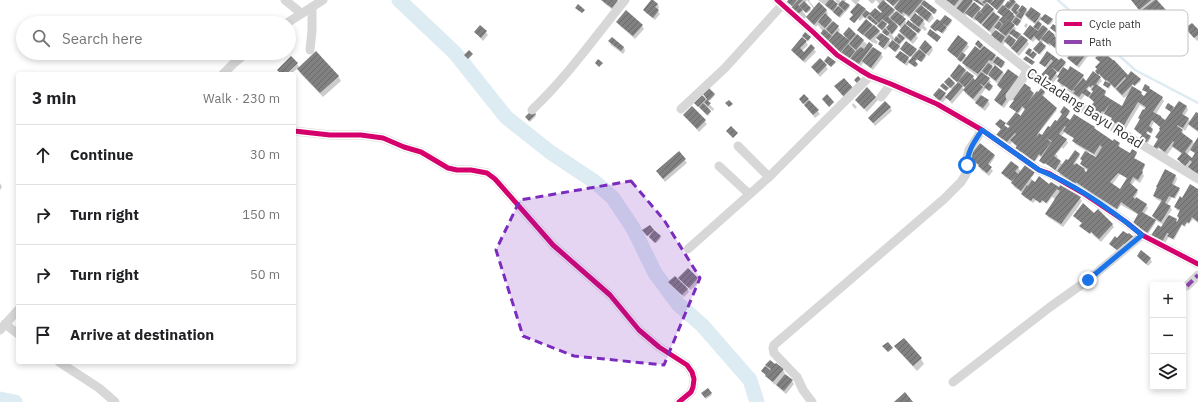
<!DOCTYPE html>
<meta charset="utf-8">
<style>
body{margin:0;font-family:"IBM Plex Sans",sans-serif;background:#f2f2f2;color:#202124}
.controls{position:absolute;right:12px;bottom:12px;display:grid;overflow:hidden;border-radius:4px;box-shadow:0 2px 6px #0003}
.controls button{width:36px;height:36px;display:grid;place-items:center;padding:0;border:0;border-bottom:1px solid #e0e0e0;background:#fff;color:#202124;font:20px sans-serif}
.stop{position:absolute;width:12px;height:12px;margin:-9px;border:3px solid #1a73e8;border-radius:50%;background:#fff}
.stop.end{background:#1a73e8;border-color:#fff;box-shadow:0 1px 4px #0008}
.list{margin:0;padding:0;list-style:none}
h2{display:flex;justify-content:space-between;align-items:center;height:52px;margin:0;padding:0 16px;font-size:17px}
h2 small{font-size:13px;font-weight:400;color:#757577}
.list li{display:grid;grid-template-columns:26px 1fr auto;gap:12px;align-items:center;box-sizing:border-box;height:60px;padding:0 16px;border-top:1px solid #e0e0e0}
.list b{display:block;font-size:15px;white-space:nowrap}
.list em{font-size:13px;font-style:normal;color:#757577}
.icon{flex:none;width:22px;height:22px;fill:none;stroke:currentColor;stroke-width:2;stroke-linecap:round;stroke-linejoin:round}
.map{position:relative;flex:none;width:1198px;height:402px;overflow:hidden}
.search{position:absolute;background:#fff;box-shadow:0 2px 6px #0003;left:16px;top:16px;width:280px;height:44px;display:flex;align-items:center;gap:10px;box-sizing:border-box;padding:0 14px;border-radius:22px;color:#757577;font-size:15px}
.panel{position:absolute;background:#fff;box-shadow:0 2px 6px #0003;left:16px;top:72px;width:280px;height:292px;border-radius:4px}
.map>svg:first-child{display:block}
.shadow{fill:#0003;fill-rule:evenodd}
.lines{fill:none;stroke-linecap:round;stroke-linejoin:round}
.stream{stroke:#ddebf3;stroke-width:2.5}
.river{stroke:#ddebf3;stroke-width:15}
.building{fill:url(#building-hatch);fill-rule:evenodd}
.minor{stroke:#d7d7d7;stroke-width:9}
.quiet{stroke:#8e44ad;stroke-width:4;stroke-dasharray:8 4;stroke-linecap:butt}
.cycleway-casing{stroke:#fff;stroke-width:8}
.cycleway{stroke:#d6006c;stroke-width:5}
.route{stroke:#1a73e8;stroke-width:5}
.marked{fill:#7b2cbf;fill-opacity:0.2;stroke:#7b2cbf;stroke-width:3;stroke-dasharray:8 5;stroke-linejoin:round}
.labels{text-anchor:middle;stroke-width:4;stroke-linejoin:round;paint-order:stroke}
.street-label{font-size:14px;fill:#333;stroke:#fff}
.key{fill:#fff;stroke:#c2c2c2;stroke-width:1}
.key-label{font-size:11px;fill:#333}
</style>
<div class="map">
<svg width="1198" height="402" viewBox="0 0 1198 402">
<defs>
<pattern id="building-hatch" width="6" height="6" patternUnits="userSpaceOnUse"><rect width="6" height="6" fill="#818181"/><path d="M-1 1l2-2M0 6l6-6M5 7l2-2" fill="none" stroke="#6a6a6a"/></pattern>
</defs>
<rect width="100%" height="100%" fill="#fff"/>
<g class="shadow">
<polygon points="603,0 617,0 619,3 614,11 604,3"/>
<polygon points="652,0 658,4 659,8 657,10 660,14 655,20 646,13 644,10"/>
<path d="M790,0H796L797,2L799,0H810L809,1L815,8L826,10L828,14L826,16L838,27L840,30L838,33L848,41L844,35L855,34L868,45H872V47L881,54L883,57L873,70L863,63L860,68L829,47L823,32L818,25L816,27L809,21L806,17L804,19L801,16L789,3L788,2ZM807,0L814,9L807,17L799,6L807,13L811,10L805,3Z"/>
<polygon points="818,0 832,0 838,7 840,5 835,0 839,0 841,3 843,1 842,0 846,0 844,2 850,7 840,18 828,8 826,6"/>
<path d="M851,0H860L857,3L870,14L883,13L878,7L880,5L876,0H886L884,2L895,13L897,11L896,9L887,0H922L924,3L937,12L935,14L923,5L922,7L932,15L934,18L929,23L922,18L925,24L924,26L927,29L925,31L922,28L919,34L907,24L905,26L916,35L918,38L913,44L903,36L905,39L899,46L901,49L916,50L917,52L923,54L920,48L932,47L933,50L929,56L924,53L926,57L922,62L918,59L915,62L918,65L916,67L909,63L907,66L898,60L897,57L904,55L903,53L907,56L910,61L915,59L902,50V51L900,48L896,52L889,46L885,50L881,47L879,44L880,42L877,38L875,39L878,42L876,44L873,42V43L860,33L858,30L872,25L879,31L881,35L889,40L891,44L893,41L868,17L866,19L864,17L860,21L858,19L855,23L851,21L857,6ZM917,12L920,18L915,14ZM905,15L911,19L914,26L907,23L903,18ZM888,23L890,25L888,28L886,25ZM896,23L902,29L900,32L903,37L898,36L901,41L895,39L892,35L898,28ZM886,27L890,34L884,29Z"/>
<polygon points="868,0 876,0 872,4"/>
<path d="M947,0H971L973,4L980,9L981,11L984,7L973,0H992L995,2L996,0H1002L1004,2L1002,6L1009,11L1006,6L1012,0L1020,9L1022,6L1028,12L1040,15L1042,19L1052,20L1053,21L1050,25L1041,19L1038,23L1043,27V26L1054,35L1056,39L1068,45L1070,49L1066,55L1059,50L1058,47L1056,49L1051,45L1050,46L1043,41L1042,43L1046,48L1040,55L1035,51L1040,42L1036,39L1033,42L1026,37L1025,34L1037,32L1034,27L1036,25L1028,19L1025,14L1018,26L1012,22L1016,29L1014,31L1027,41L1029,44L1019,56L1005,42L1003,45L994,39L993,35L976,20L975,21L967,14L965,17ZM985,0L999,11V13L1003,17L1001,20L994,14L995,13L993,9L984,1ZM1011,9L1016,15L1015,16L1009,12ZM996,28L999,30L1003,37L995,30ZM1011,34L1018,40L1016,43L1010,36Z"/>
<polygon points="1132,0 1156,0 1167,14 1154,25 1143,11 1142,12"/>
<polygon points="951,21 952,22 948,27 944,25 947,29 943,34 938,30 936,32 932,28 940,23"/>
<polygon points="618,22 642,26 644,29 635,39 619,25"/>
<polygon points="1026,23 1028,25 1026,28 1024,26"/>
<polygon points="1198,31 1198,40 1197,41 1189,32"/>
<polygon points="475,32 486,32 488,35 483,41"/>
<polygon points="609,41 624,47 625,51 623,54 611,45"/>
<polygon points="806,42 808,45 802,51 804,53 811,45 816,52 805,63 794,53 792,50"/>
<polygon points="967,44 969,47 963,54 967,58 982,50 976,44 983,45 997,58 1005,64 1002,68 996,64 995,66 992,64 991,66 994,69 1003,72 1005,76 1019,87 1004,108 997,103 995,100 1002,90 1000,89 998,86 999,85 991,78 988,74 988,75 985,74 984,75 989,79 991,82 989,84 993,88 990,91 986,88 980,96 988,101 990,104 985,111 978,106 977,103 966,94 964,90 966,89 961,85 964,90 952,104 947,98 942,103 936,98 934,95 939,89 947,97 953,90 946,84 954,83 956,86 958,83 953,79 951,76 959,66 973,77 975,81 978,77 966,68 963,62 950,53 948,50"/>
<path d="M1047,52L1059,62L1061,60L1065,63L1066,64L1063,68L1068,71L1071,68L1083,76L1087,83L1093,73L1100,78L1102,81L1097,86L1106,92V93L1104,97L1120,107H1122L1130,93L1124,98L1111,85L1109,89L1105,86L1104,85L1107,81L1101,74H1098L1099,76L1096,72L1098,69L1096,67L1101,63L1096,58L1101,53L1106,57L1107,56L1113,62L1114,61L1127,77L1131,73L1140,80L1141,81L1135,86L1130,82L1133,88L1141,92L1143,96L1145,97L1148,93L1143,90L1146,86L1149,88V90L1162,98L1164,101L1156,114L1160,117L1165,122L1172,113L1166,108L1168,105L1174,109L1179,102L1187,107L1188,110L1184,116L1189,119L1190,122L1196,113L1198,114V132L1191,127L1189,124L1185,131L1181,128L1183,132L1182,134L1192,141L1195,145L1198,138V176L1191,170L1189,167L1187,168L1180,162L1178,159L1182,154L1175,149L1173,147L1167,155L1161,151L1159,148L1158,150L1155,148L1154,147L1159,139L1157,137L1161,131L1160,129L1161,127L1154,122L1151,128L1153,131L1151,134L1148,132L1146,134L1151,138L1147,144L1141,140L1140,139L1143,136L1137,132L1135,129L1140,120L1139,118L1143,110L1145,111L1146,109L1140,105L1123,133L1112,126L1110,123L1113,119L1104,113L1100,120L1091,114L1089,110L1095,102L1085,95L1081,100L1061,86L1058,81L1059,79L1058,77L1052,84L1044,78L1042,75L1047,69L1043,62L1041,63L1043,65L1040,63ZM1055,70L1060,73L1058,76L1054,71ZM1089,87L1094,91L1092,94L1087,91ZM1168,135L1170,137V138L1172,142L1166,138ZM1191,149L1196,154L1192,159L1187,155Z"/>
<polygon points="1086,53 1088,56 1079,68 1070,61 1068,58"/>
<polygon points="820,59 828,69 820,77 812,67"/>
<polygon points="297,64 300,68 338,76 341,81 323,97 301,74 298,68 291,74 281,74 278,70"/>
<path d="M1024,84L1031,89L1034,96L1039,92H1045V94L1042,97L1057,110L1038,134L1042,136L1069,112L1070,113L1066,118L1071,121L1087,123L1095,128L1097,131L1112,141L1119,144L1120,145L1119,147L1130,156L1133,151L1137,153V154L1134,159L1145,165V166L1142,172L1144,176L1140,183L1135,180L1131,186L1138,192L1134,199L1146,204L1148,208L1144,214L1156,222L1148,234L1136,226L1139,215L1121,205L1117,210L1078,185L1077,186L1060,175L1058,171L1057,172L1050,166L1041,162L1043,158L1039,156L1034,163L1029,158L1024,154L1022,157L1017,147L1012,142L1009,146L999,138L1002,130L997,126L1005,124V126L1008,129L1011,127L1008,125L1022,119L1026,110L1023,108L1019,113L1011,108L1015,101L1013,99ZM1065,132L1066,134L1075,139L1074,141L1075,144L1086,151L1081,159L1083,161L1081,164L1083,167L1088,171L1087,173L1085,172V170L1075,163L1080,156V155L1068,162L1066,167L1056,159L1058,157L1054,151L1057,153L1062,147L1063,149L1068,143L1066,139L1061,136ZM1089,152L1097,157L1096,159L1088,154ZM1120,174L1128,179L1124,192L1112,185Z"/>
<polygon points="714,94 715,95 710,101 704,96"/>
<polygon points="702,96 714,109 713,111 708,107 711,112 708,116 696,104"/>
<polygon points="876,97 878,100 867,112 856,100"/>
<polygon points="801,100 808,100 820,114 815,118"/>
<polygon points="853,103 857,107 855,109 852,105"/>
<polygon points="890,107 892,111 875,126 869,118"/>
<polygon points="692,108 707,124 699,132 684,115"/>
<polygon points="535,114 536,116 530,122 526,117"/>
<polygon points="679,153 687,163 665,182 659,174"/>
<polygon points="990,153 995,157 989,166 993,171 989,176 981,170 979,166 972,161 970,157"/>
<polygon points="1018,167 1021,172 1034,173 1034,174 1032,177 1029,175 1033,181 1032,182 1049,185 1072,193 1080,198 1082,201 1076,210 1095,214 1112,224 1114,227 1101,242 1093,235 1092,232 1090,233 1083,223 1075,217 1074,216 1077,212 1076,210 1063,227 1048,217 1046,214 1055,199 1052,197 1047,204 1043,201 1041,203 1036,200 1033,203 1024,197 1023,193 1014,187 1013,183 1004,176 1002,173"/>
<polygon points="1166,170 1176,176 1177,179 1174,186 1180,190 1175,199 1172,197 1167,205 1170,207 1172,210 1168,215 1176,220 1178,223 1180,218 1181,212 1177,210 1175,207 1183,199 1198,190 1198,223 1193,219 1189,224 1187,223 1185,227 1182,225 1174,240 1169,237 1163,246 1162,228 1164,225 1155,220 1153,216 1162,202 1156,199 1154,196"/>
<polygon points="0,183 2,187 0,190"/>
<polygon points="650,226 654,232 661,238 656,243 649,236 648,236 644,231"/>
<polygon points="1138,256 1150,258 1152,262 1148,266 1140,259"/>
<polygon points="688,269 699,282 691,290 685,285 689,292 684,297 671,285 670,282 684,285 680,278"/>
<polygon points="904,339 921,359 924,364 917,371 899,351 896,346"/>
<polygon points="770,361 783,370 785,373 784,374 792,381 794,384 786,394 779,388 776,384 775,385 769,379 767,376 762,371"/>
<polygon points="708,389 712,395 706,399 702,393"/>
</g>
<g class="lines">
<polyline class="stream" points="1058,0 1135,70 1198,103"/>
<g class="river">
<polyline points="399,0 455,53 506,117 550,152 595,182 613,198 633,228 655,273 678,304 702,325 750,380 757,402"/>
<polyline points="0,399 15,402"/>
</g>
</g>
<g class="building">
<polygon points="601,0 618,0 612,8"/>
<polygon points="651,0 653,0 658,4 655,7 659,10 653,18 643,10"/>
<polygon points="788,0 797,0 792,6 787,2"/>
<polygon points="798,0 803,0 798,5 803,10 798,14 791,8"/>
<polygon points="829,0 833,0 838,4 833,11 825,5"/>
<polygon points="842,0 850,5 845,11 838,5"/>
<polygon points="883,0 895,10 888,17 898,26 892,34 886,28 889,24 885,21 882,19 879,23 869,14 865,18 862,15 866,10 870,13 875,8 881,13 882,12 877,7"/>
<polygon points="886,0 899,0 893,6"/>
<polygon points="900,0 923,0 909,16 903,12 902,14 894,8"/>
<polygon points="924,0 937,10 934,14 921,4"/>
<polygon points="946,0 959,0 954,6"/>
<polygon points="963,0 972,0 973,1 963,14 956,9"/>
<polygon points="973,0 978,0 984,5 983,6"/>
<polygon points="985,0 993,0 990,4 987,2 984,4 982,2"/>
<polygon points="994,0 1005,0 997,10 990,4"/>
<polygon points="1010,0 1014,0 1016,2 1009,9 1004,6 1008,1 1012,4 1009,1"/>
<polygon points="1131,0 1151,0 1139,10"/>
<polygon points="1155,0 1157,0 1166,10 1152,22 1142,10"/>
<polygon points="804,1 811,8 806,13 799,6"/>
<polygon points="819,2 827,10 814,25 806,17"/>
<polygon points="974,2 981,8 972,18 965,13"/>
<polygon points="858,3 866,9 854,23 849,19 853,15 850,12"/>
<polygon points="987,3 994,9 981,24 974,18 979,11 984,15 980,11"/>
<polygon points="1016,3 1020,6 1016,11 1019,12 1016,15 1011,10"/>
<polygon points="578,4 585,10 582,13 575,8"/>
<polygon points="921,5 932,14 927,21 915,11"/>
<polygon points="1003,5 1014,14 1013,15 1015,16 1011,22 997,12"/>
<polygon points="1022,5 1027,9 1021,19 1016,16 1020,12 1018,11"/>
<polygon points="838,6 844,11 839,17 833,12"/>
<polygon points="1031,7 1041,14 1035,23 1025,15"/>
<polygon points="626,10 643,25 633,36 616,22"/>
<polygon points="896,11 906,19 900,26 890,18"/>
<polygon points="993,12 1000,17 989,31 982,25"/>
<polygon points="825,13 832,20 825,28 818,22"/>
<polygon points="915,13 924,20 919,27 910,20"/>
<polygon points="1045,14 1053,19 1048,25 1040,19"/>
<polygon points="869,15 878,23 876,25 867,18"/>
<polygon points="945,15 952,20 947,26 942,23 947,27 942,33 937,30 935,31 930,27 937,19 940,21"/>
<polygon points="1003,16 1007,19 1003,24 999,20"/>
<polygon points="1016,17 1021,21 1017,26 1012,22"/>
<polygon points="866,19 873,25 863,35 857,30"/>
<polygon points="1007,19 1015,25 1006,36 998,30"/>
<polygon points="882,20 887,24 882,30 877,26"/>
<polygon points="908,20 921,30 918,33 906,24"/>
<polygon points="833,21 839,26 832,35 826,29"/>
<polygon points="999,21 1002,24 998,30 994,27"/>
<polygon points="1038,21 1042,24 1038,30 1033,27"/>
<polygon points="1192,23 1198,29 1198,35 1194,38 1185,28"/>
<polygon points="905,24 917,34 911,41 899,31"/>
<polygon points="1053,24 1059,28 1058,29 1065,35 1063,38 1050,28"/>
<polygon points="480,25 487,31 481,38 474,32"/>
<polygon points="874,25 880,31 870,40 864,35"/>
<polygon points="1030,25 1038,31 1043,25 1048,29 1039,41 1034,36 1031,40 1023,34"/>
<polygon points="849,27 856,34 850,41 843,34"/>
<polygon points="885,28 890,33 887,36 882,32"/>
<polygon points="824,29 832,36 827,42 819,35"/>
<polygon points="930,29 941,37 937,42 927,34"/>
<polygon points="1013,29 1021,34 1017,39 1009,33"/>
<polygon points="996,30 1005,37 1001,43 991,35"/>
<polygon points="1049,30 1055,35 1054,36 1061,41 1062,39 1069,45 1064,52 1056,46 1055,48 1049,43 1052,39 1048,44 1041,39"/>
<polygon points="837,31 850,41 839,54 826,44"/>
<polygon points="805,32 811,37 808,41 802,36"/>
<polygon points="881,33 890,39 883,48 878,44 880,41 876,38"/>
<polygon points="899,33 905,38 902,41 897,36"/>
<polygon points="857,34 864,40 856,50 849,44"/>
<polygon points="958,35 968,43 957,58 947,50"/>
<polygon points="1009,35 1016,40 1011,47 1004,41"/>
<polygon points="1021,35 1028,40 1017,53 1011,48"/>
<polygon points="896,36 902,41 899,44 894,40"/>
<polygon points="612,37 624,47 621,51 608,41"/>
<polygon points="802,37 807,41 800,48 804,52 811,44 815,48 803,61 791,50"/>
<polygon points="892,40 900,46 895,52 888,46"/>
<polygon points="925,40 932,47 926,54 919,48"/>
<polygon points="978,40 983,45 980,49 975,44"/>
<polygon points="906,41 917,49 910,57 900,49"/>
<polygon points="1040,41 1046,46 1039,54 1033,49"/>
<polygon points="869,42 873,45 858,65 850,59 856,51 861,47 864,49"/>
<polygon points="848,44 855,51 849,59 841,53"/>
<polygon points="1077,45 1087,53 1077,66 1067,58"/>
<polygon points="975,46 980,50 984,46 996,55 992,61 989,60 978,74 962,63"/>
<polygon points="873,47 882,53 871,68 862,61"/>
<polygon points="1029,48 1032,50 1030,54 1033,51 1037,54 1033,59 1025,53"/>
<polygon points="919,49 926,55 921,62 913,56"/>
<polygon points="469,50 473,54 468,59 464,55"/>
<polygon points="316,51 339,76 320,93 297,69"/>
<polygon points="900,51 909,57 905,64 895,57"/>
<polygon points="1047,51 1059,60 1061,58 1066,62 1058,72 1053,68 1052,68 1057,72 1050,82 1041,75 1053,61 1051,59 1045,67 1039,63"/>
<polygon points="962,52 966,55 961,62 957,59"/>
<polygon points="1101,52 1106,56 1107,55 1113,60 1114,60 1128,75 1131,71 1141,79 1134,86 1133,84 1122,95 1116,89 1126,78 1125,77 1115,88 1107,80 1106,81 1099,74 1098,75 1095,71 1097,69 1095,67 1100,62 1095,58"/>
<polygon points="291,56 298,63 286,74 281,74 277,70"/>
<polygon points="828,56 836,62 831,67 824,61"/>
<polygon points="913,56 917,59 915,61 918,64 915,67 908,62"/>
<polygon points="997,56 1005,62 1001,68 993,62"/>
<polygon points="1026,56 1035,62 1032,65 1023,59"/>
<polygon points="820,58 827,65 818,74 811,67"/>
<polygon points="598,59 603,63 599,67 595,63"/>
<polygon points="988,63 993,66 987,75 982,71"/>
<polygon points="959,64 966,70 957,82 950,76"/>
<polygon points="995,65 1003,72 996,81 988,75"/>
<polygon points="1070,66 1084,75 1072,91 1057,81 1059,78 1057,77 1063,67 1068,70"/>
<polygon points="1008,69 1019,77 1008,97 1003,94 1008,97 1002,106 994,100 1002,89 997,85"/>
<polygon points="967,71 974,76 965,87 958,81"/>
<polygon points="1093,71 1101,77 1096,84 1106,91 1104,95 1122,106 1132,86 1142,92 1141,94 1144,96 1147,92 1142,90 1145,84 1150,87 1149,88 1163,97 1153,112 1161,116 1161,117 1165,120 1179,101 1187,106 1182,114 1189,118 1183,128 1177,125 1177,126 1183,130 1181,132 1193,141 1185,152 1192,158 1195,153 1190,150 1198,137 1198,175 1188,167 1192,162 1190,160 1185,166 1177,159 1182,153 1172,146 1174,142 1173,141 1165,152 1158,147 1157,149 1153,147 1158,139 1155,137 1160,130 1159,129 1160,127 1152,120 1149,126 1153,129 1151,133 1140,127 1147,131 1146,133 1151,136 1146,143 1139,139 1142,135 1134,129 1140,119 1138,118 1143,109 1144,110 1146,107 1138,102 1121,130 1109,123 1112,118 1104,114 1110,103 1104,112 1102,111 1098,117 1088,110 1094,102 1089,97 1093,91 1091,90 1094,86 1092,85 1091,87 1089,86 1086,89 1091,93 1088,97 1082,93 1079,97 1073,93 1075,91 1073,90 1083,78 1086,81"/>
<polygon points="981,72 990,78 984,86 979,83 983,87 973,99 963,90 973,78 975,80"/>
<polygon points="858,76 862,80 858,84 854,80"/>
<polygon points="949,77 955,83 950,88 944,82"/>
<polygon points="844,78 855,90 845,98 834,86"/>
<polygon points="1105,81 1111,84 1108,88 1103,85"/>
<polygon points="958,82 963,86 950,101 945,97"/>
<polygon points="988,82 993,86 989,91 984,87"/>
<polygon points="943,83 949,88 946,91 940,86"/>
<path d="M1024,83L1031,88L1030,90L1034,93L1027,103L1037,91L1038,92L1041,88L1045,92L1042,95L1057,108L1038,133L1036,138L1039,133L1042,135L1048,126L1050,127L1055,120L1057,121L1062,114L1060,112L1064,106L1070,111L1066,117L1070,120L1074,114L1095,127L1094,128L1113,141L1114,139L1120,143L1118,146L1130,153L1132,149L1137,152L1134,158L1145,164L1142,171L1143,172L1138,180L1133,177L1130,183L1138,190L1133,197L1135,199L1136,197L1147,204L1142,212L1156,220L1147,233L1133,223L1138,214L1121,202L1117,209L1089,191L1093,184L1089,191L1076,182L1075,184L1057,171L1066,159L1068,160L1075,150L1080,154L1073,164L1075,165L1076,163L1085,169L1084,170L1086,172L1092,163L1088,169L1080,164L1082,160L1080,159L1085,151L1096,157L1102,147L1100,145L1094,154L1072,141L1074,138L1063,131L1066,127L1065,126L1059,134L1067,139L1054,156L1061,161L1055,170L1045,163L1044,164L1039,161L1052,141L1046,138L1051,142L1041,156L1039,154L1033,163L1028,157L1022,152L1020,154L1014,150L1017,146L1010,140L1016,134L1015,133L1006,143L996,135L1001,129L995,124L1000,119L1006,123L1004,125L1008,128L1010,126L1006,124L1016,112L1021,116V115L1025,109L1022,106L1018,113L1009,107L1014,100L1012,99ZM1118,173L1127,178L1120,189L1110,182Z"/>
<polygon points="867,87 876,97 864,109 855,100"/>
<polygon points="709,88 715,94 708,101 711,103 708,106 704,102 707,99 703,94"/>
<polygon points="939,88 946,93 940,101 933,95"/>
<polygon points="804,94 809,99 803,104 799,99"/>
<polygon points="827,94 834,102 829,107 822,99"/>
<polygon points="702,95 706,99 698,107 694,103"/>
<polygon points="981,95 989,100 983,108 975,103"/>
<polygon points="729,100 733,104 729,107 725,103"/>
<polygon points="809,100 819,110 813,115 804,105"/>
<polygon points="885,101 891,107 873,123 868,118"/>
<polygon points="703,103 711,111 707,115 699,107"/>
<polygon points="1168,103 1174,107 1171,112 1165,108"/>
<polygon points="692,106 706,120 697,129 683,115"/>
<polygon points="532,110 536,114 529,121 525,117"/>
<polygon points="1196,112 1198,113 1198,131 1188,124"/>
<polygon points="731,126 738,133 733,138 726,131"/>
<polygon points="980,143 995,155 988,164 992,167 987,173 978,166 979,165 969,157"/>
<polygon points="679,151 686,159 663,179 656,171"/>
<polygon points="1011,161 1019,167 1015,171 1018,174 1025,165 1035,172 1021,191 1011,183 1016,177 1012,181 1001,173"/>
<polygon points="1165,169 1176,175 1172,184 1180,188 1174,198 1169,196 1165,203 1171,206 1161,222 1152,216 1162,200 1153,196 1157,187 1156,187"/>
<polygon points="1039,176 1049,184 1051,182 1059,187 1061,184 1081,197 1061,224 1045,214 1060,191 1057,189 1046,203 1042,200 1040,203 1033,198 1031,201 1021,194 1027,185 1028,186 1032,180 1035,182"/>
<polygon points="1190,184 1198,189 1198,199 1196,198 1198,199 1198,222 1192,217 1189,223 1187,222 1184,226 1182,224 1173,239 1167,236 1169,234 1167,233 1161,244 1150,237 1158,225 1161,227 1169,215 1177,219 1176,221 1177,222 1179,218 1177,216 1180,210 1174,207 1180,196 1182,198"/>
<polygon points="1083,203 1094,213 1098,209 1113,224 1099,239 1091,232 1090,234 1079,226 1082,223 1073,216"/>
<polygon points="650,225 654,230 647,236 642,230"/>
<polygon points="654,230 661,236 655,243 649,237"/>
<polygon points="1123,231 1128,234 1129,233 1134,237 1128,246 1124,244 1118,251 1109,244 1115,236 1117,238"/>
<polygon points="1141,250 1151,258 1146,264 1137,256"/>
<polygon points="688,268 698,278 689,288 678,278"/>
<polygon points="675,276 688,289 682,295 668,282"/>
<polygon points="904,338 922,358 913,366 894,346"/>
<polygon points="888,342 893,348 888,352 882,346"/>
<polygon points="770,360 775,364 776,363 784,369 773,382 765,376 771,369 765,365"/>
<polygon points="765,366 770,370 766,375 761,371"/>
<polygon points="785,374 793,380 784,391 776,385"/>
<polygon points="708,388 712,393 705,398 701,393"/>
<polygon points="905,392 913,402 894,402"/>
</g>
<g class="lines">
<g class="minor">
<polyline points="285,0 301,13"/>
<polyline points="777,0 813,32 837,55 860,70 870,76 891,84 937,104 982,130 1039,170 1048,173 1083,193 1126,222 1142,235 1198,264"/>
<polyline points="939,0 1054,91 1198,179"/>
<polyline points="287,23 323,0"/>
<polyline points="310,50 312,31 312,7"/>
<polyline points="223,74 233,64 246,53"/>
<polyline points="1010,96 1023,78 1027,70"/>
<polyline points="881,97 891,84"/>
<polyline points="681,109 725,68 782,5"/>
<path d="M532,110C567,77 595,37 625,0"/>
<polyline points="294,131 330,135 361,135 383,138 404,147 421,152 448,168 457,170 471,170 487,173 495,179 553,245 610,295 639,330 659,347 687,365 692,372 694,379 693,387 691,392 679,402"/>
<polyline points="738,146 769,177"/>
<polyline points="719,166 749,194"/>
<polyline points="688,249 769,177 870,76"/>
<polyline points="1187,286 1198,275"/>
<polyline points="5,324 18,334"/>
<polyline points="0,330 18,310"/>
<polyline points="59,362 99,388 115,402"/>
<polyline points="953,382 1050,307 1088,280 1142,235"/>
<polyline points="812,402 803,390 797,377 774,353 773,348 774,345 944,199 961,182 966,174 967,158 969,150 982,130"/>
</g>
<polyline class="quiet" points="1187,286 1198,275"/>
<defs>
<g id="cycleway">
<polyline points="777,0 813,32 837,55 860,70 870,76 891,84 937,104 982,130 1039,170 1048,173 1083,193 1126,222 1142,235 1198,264"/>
<polyline points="294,131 330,135 361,135 383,138 404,147 421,152 448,168 457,170 471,170 487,173 495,179 553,245 610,295 639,330 659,347 687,365 692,372 694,379 693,387 691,392 679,402"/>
</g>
</defs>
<use href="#cycleway" class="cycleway-casing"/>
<use href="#cycleway" class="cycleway"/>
</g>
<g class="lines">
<path class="route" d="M967,165C967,151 975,141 982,130L1039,170C1074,184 1113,211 1142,235L1088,280"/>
</g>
<path class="marked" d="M631,181L664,220L700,278L664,365L574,356L523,336L496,250L520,200Z"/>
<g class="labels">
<g class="street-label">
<text transform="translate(1085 108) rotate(33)" y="5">Calzadang Bayu Road</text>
</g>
</g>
<rect x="1056" y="10" width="132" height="46" rx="6" class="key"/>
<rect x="1064" y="22" width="18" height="4" fill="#d6006c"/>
<rect x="1064" y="40" width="18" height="4" fill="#8e44ad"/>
<g class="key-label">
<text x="1089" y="28">Cycle path</text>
<text x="1089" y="46">Path</text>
</g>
</svg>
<div class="controls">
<button>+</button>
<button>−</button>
<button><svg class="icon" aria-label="layers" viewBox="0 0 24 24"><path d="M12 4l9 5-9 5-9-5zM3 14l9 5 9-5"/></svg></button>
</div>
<div class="stop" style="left:967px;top:165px"></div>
<div class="stop end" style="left:1088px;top:280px"></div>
<div class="search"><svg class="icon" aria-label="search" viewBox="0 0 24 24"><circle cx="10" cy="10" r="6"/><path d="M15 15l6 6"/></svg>Search here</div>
<section class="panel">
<h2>3 min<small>Walk · 230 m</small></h2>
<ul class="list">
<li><svg class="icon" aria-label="ahead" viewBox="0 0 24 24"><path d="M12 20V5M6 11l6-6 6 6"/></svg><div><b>Continue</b></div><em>30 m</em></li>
<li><svg class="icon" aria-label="right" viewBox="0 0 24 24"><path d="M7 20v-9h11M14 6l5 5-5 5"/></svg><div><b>Turn right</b></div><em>150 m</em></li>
<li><svg class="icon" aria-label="right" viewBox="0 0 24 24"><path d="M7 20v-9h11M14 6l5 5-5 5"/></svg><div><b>Turn right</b></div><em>50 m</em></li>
<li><svg class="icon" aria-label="arrive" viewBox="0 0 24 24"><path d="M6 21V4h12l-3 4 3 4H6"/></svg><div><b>Arrive at destination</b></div></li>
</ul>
</section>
</div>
